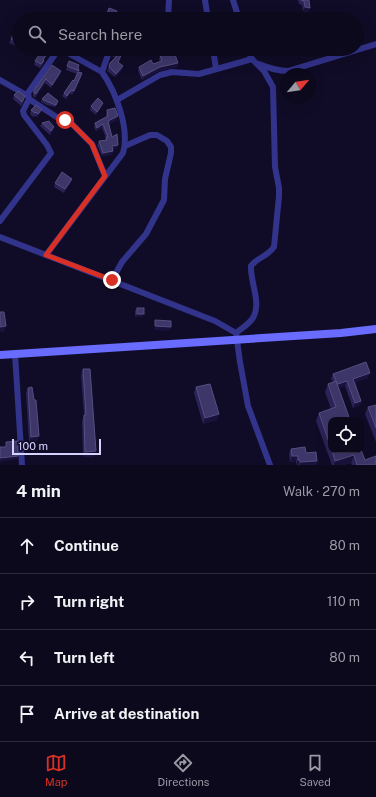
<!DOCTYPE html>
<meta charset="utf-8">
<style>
body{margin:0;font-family:"Public Sans",sans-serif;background:#151226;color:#f1f3f6}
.controls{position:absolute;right:12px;bottom:12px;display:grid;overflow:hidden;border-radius:8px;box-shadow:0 4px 16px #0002}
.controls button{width:36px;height:36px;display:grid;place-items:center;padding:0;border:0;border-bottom:1px solid #2c2a3b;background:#0c091d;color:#f1f3f6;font:20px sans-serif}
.compass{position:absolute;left:280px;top:68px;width:36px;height:36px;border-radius:50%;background:#0c091d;box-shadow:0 4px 16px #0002;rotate:61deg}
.scale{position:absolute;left:12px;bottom:10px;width:89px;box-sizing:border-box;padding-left:4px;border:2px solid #d5d2ff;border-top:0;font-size:11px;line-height:14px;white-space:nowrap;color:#d5d2ff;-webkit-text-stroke:3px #100c27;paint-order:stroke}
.stop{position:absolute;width:12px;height:12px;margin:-9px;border:3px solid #d93025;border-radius:50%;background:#fff}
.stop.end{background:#d93025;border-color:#fff;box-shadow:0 1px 4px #0008}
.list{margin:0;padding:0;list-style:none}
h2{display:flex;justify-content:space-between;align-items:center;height:52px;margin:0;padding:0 16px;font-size:17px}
h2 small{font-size:13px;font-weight:400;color:#9a9aa4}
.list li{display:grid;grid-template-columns:26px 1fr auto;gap:12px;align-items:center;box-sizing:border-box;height:56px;padding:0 16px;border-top:1px solid #2c2a3b}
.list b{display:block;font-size:15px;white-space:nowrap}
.list em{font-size:13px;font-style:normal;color:#9a9aa4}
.icon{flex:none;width:22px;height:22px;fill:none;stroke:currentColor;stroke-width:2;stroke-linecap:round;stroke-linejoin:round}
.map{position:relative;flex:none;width:376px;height:465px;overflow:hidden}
.search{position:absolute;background:#0c091d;box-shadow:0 4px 16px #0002;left:12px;right:12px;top:12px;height:44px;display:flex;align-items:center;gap:10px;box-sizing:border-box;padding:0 14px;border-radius:22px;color:#9a9aa4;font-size:15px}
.sheet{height:276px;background:#0c091d}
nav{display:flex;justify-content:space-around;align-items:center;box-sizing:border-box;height:56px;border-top:1px solid #2c2a3b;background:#0c091d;font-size:11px;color:#9a9aa4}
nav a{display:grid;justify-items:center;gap:2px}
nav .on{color:#d93025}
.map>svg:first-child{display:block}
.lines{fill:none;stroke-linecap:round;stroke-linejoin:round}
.street{stroke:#32338b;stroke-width:6}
.secondary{stroke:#696cff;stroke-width:8}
.wall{fill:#2b2357}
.shaded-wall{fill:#18123c}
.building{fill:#3d3669;stroke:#554e80}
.route{stroke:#d93025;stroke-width:5}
</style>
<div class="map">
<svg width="376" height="465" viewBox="0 0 376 465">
<rect width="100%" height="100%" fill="#100c27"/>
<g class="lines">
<g class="street">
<polyline points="205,0 208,19"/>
<polyline points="233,0 239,19"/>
<polyline points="168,19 169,0"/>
<polyline points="213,49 216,69"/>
<path d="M247,49L252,59L264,71L273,87L275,167L279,188V196L274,247C266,258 257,257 251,266C250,281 261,302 254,316C251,323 242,328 236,333L240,362L248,406L270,465"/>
<path d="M259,64C269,68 277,71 288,71L376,44"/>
<polyline points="102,72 66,52 62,51 56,53 28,93 29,99 32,101 58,118 72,124 92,144 105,176"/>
<polyline points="0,80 28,96"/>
<polyline points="117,100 160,75 172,72 199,74 252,59"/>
<polyline points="0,221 51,153 47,145 24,115 23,111 29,99"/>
<polyline points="0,237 215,321 236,333"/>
<path d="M46,255L123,153C130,129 116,92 102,72L110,49"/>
<polyline points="112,280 122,262 146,234 164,200 165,179 171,153 171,147 167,141 157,135 150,135 125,146"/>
<polyline points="15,354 22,465"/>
</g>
<polyline class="secondary" points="0,355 341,333 376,329"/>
</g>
<g class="wall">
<polygon points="298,0 309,0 308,12 303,11 302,5 299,4"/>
<polygon points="19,37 19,47 9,43 11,39"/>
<polygon points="41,49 52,49 49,55 48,54 44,60 43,64 40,68 34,65 35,61 42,50"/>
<polygon points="114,49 125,49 118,62 122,70 115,77 107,71 110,63 115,58 112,56"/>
<polygon points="164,51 178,63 177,67 159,71 142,80 138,71 139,67 153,64 160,62 159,59 160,55 163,54"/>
<polygon points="69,61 79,65 78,69 78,72 81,77 72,95 70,93 66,99 62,96 64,93 74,81 77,74 66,70"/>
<polygon points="52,65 60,75 51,88 45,83 35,98 33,96 33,94 34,90"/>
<polygon points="14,95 24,100 21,106 13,99"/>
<polygon points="42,99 57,104 55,107 47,105 41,102"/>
<polygon points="91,106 101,107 96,115 90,110"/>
<polygon points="42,109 41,112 37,117 35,116 33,117 30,114 31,110"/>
<polygon points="107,110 117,120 109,124 112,137 118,145 117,148 113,149 112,155 102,156 97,145 99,141 105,140 106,138 102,128 96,131 94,127 95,123 106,117 106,114"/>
<polygon points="42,123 53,131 50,135 40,126"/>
<polygon points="71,182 64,193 54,187 55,183"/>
<polygon points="137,308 142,317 135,317 135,311"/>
<polygon points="83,369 94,457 83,457 82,421 84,415 81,375"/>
<polygon points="333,374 368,378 355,382 361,401 360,405 353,408 345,386 339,388 350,420 331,420 331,450 361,450 365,460 376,465 352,465 351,463 343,465 332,465 316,421 319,413 331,409 325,392 328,384 333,382 331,379"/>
<polygon points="196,387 217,420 203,424 194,393"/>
<polygon points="28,388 37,441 29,442 26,393"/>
<polygon points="376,405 376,442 365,414 368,407"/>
<polygon points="291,449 306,453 317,461 316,465 296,465 296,461 290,462 289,454"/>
</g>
<g class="shaded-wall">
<polygon points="305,7 310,8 308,12 303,11"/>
<polygon points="49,50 48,54 41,63 43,60"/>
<polygon points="178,63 177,67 159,71 142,80 143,76 160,67"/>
<polygon points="123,66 122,70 115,77 116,74"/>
<polygon points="61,71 60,75 51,88 52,85"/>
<polygon points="46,79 45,83 35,98 36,94"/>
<polygon points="103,103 101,107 96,115 97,112"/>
<polygon points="42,109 41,112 37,117 38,114"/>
<polygon points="118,116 117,120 107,125 108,121"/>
<polygon points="103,124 102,128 96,131 97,128"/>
<polygon points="54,127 53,131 50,135 51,131"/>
<polygon points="118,145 117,148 111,150 112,146"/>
<polygon points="113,151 112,155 102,156 103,153"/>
<polygon points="72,179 71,182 64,193 65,189"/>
<polygon points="137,314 144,314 142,317 135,317"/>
<polygon points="6,326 4,332 0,332 0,327"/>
<polygon points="155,326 171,327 169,331 154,330"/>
<polygon points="370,373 368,378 352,384 353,379"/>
<polygon points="347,381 345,386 335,390 337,385"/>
<polygon points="361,401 360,405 353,408 355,403"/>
<polygon points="219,414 217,420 203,424 205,418"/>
<polygon points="39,436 37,441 29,442 31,437"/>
<polygon points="96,451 94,457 83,457 85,452"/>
<polygon points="354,455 351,463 343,465 334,465 335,461"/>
<polygon points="18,456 17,459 0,462 0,458"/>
<polygon points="292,456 298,456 296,461 290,462"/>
<polygon points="298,460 300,460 298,465 296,465"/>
<polygon points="317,461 316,465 300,465 300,462"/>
</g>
<g class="building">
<polygon points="301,0 309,0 310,8 305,7 304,1"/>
<polygon points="109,8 117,11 114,19 105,19"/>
<polygon points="122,17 127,17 128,19 118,19"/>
<polygon points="13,35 19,37 19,43 11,39"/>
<polygon points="43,49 51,49 50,51 49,50 43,60 44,61 41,64 35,61"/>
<polygon points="115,49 124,49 118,62 123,66 116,74 109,67 110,63 118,55 114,53"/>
<polygon points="170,49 173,49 178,63 160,67 143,76 139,67 151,60 153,64 162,61 160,55 165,53 164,51"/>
<polygon points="69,61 79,65 78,67 79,71 67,66"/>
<polygon points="52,65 61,71 52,85 46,79 36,94 34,93 34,90"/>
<polygon points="78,72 82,73 74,91 71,90 67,96 64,93 73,80 74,81"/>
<polygon points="18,91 25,96 22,102 14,95"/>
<polygon points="48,93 58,101 56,105 48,102 42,99"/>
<polygon points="98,98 103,103 97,112 91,106"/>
<polygon points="36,105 42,109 38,114 36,112 35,113 31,110"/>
<polygon points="115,108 118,116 108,121 112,137 117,134 118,145 112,146 113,151 103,153 99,141 107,140 106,137 108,137 103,124 97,128 95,123 108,116 107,110"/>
<polygon points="49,121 54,127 51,131 42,123"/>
<polygon points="62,172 72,179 65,189 55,183"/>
<rect x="137" y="308" width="7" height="6"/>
<polygon points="0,312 4,312 6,326 0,327"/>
<polygon points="155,320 171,321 171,327 155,326"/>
<polygon points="366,362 370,373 353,379 361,401 355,403 347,381 338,384 336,381 333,374"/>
<polygon points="83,369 90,369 96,451 85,452 84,415 86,415"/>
<polygon points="336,381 350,420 331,420 331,448 319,413 336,407 328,384"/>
<polygon points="210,384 219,414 205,418 196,387"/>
<polygon points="32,387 34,400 36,400 39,436 31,437 28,388"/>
<polygon points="376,405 376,428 368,407"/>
<polygon points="18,441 18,456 0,458 0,447 6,447 6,442"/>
<polygon points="305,447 306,453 316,452 317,461 300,462 300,460 298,460 298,456 292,456 291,449"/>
<polygon points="332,450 361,450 365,460 376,456 376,465 357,465 354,455 335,461"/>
</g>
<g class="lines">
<polyline class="route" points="65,120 72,124 92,144 105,176 46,255 112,280"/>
</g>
</svg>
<div class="controls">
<button><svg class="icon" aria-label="locate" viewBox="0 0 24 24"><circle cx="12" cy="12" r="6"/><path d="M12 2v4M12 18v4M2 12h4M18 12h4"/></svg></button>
</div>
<svg class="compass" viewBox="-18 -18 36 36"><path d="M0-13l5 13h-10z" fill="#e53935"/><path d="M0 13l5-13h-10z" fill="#9a9aa4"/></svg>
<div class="scale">100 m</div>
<div class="stop" style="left:65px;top:120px"></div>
<div class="stop end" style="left:112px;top:280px"></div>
<div class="search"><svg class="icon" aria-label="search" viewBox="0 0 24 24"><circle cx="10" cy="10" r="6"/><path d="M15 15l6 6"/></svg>Search here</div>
</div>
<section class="sheet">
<h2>4 min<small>Walk · 270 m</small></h2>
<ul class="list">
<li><svg class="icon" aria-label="ahead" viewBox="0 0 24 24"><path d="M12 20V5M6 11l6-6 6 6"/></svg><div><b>Continue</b></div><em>80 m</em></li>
<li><svg class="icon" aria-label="right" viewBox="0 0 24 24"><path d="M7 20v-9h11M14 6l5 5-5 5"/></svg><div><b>Turn right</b></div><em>110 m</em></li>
<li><svg class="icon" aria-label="left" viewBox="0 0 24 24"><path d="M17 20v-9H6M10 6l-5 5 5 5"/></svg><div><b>Turn left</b></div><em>80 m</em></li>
<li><svg class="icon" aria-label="arrive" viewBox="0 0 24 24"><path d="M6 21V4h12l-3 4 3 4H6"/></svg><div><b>Arrive at destination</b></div></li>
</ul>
</section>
<nav>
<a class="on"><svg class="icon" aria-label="map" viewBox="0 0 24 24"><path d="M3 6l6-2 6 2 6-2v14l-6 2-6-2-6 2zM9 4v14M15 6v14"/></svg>Map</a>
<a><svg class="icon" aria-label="directions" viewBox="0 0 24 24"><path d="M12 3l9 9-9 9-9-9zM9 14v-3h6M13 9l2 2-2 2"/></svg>Directions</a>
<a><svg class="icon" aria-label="saved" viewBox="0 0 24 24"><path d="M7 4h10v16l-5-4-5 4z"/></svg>Saved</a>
</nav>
